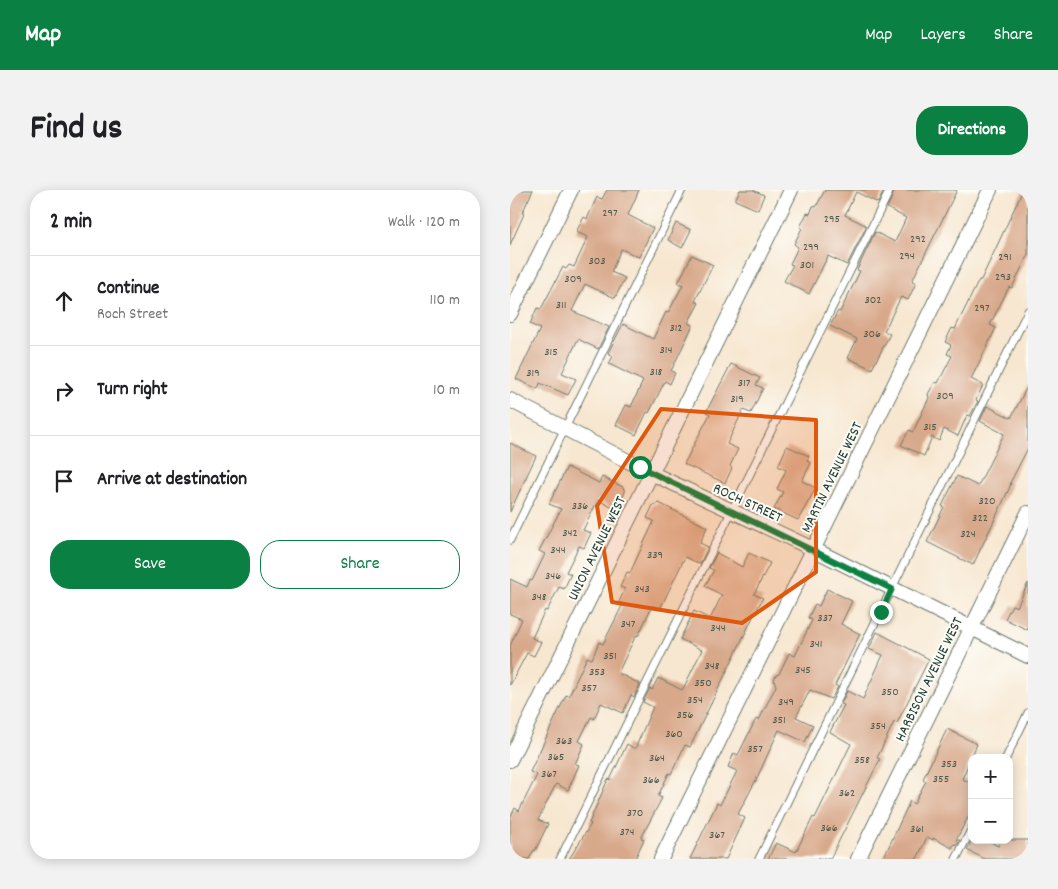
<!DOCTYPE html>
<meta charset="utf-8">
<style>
body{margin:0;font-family:Dekko,sans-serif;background:#f2f2f2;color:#202124}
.controls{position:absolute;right:15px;bottom:15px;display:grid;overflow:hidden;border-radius:10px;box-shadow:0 2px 12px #0003}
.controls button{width:45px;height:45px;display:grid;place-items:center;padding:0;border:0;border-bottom:1px solid #e0e0e0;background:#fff;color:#202124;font:25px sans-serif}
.stop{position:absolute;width:15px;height:15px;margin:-11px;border:4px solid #0b8043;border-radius:50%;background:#fff}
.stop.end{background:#0b8043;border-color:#fff;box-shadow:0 1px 5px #0008}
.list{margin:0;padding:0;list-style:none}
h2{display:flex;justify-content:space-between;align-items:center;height:65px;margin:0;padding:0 20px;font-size:21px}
h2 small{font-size:16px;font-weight:400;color:#757577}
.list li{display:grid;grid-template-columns:32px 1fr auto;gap:15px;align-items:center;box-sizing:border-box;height:90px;padding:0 20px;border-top:1px solid #e0e0e0}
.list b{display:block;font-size:19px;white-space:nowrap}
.list p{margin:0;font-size:16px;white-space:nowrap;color:#757577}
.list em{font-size:16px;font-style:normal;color:#757577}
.actions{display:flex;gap:10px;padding:15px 20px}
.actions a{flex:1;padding:11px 0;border:1px solid #0b8043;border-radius:20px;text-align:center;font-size:18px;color:#0b8043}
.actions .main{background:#0b8043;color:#fff}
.icon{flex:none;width:28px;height:28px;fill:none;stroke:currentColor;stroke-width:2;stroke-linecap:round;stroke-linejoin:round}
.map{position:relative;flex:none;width:518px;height:669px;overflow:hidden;border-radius:20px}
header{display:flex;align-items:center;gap:30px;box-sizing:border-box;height:70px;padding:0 25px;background:#0b8043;color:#fff}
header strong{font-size:24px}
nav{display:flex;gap:28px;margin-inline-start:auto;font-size:18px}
.intro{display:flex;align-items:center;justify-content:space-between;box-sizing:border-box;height:120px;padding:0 30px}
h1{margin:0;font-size:35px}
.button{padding:12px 22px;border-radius:20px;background:#0b8043;color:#fff;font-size:18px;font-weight:700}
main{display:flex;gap:30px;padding:0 30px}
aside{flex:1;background:#fff;border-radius:20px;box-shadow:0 2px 12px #0003}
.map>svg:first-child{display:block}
.building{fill:#d8a88a}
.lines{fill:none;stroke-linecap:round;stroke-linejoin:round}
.lane-casing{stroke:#6b786b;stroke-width:9}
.street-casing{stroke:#6b786b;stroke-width:16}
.lane{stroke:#fff;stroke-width:7}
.street{stroke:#fff;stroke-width:14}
.route{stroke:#0b8043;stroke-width:6}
.marked{fill:#de580e;fill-opacity:0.2;stroke:#de580e;stroke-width:4;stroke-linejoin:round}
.labels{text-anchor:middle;stroke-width:4;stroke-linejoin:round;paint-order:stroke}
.number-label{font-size:12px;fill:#4d584a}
.street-label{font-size:15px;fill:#1f3d34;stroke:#fdfcf7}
</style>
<header>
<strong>Map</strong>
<nav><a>Map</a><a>Layers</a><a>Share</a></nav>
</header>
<div class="intro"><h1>Find us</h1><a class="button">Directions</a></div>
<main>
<aside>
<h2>2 min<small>Walk · 120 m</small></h2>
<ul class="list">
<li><svg class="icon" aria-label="ahead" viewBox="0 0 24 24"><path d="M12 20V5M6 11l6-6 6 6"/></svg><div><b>Continue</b><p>Roch Street</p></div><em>110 m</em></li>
<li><svg class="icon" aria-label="right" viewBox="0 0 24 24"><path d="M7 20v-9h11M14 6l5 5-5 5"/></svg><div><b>Turn right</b></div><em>10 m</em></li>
<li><svg class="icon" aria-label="arrive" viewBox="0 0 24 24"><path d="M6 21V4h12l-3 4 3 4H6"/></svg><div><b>Arrive at destination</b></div></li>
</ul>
<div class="actions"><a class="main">Save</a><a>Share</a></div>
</aside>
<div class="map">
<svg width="518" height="669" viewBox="0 0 518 669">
<rect width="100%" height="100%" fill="#fdfcf7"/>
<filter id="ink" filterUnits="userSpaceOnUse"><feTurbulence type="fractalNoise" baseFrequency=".02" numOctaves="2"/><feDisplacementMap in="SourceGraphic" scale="10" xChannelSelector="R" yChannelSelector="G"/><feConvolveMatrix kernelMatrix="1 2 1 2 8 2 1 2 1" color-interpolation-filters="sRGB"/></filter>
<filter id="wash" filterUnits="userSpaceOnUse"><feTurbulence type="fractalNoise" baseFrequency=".0096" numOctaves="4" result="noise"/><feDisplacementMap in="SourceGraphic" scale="20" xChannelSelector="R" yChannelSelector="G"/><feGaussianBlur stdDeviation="1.12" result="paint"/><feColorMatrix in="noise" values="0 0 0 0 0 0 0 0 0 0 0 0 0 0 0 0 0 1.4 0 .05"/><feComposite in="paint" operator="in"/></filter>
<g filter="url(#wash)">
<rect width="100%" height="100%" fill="#f7e7d0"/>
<g id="blocks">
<g class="building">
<polygon points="0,0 23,0 12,23 14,24 0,55"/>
<polygon points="97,0 129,0 118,25 143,38 129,67 111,59 101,82 115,88 105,108 75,94 62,121 99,137 88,159 68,149 52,183 66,189 58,205 30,193 28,199 6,189 30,139 20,134 27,118 31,119 53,77 56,79 59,75 64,77 78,47 66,42 74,27 77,29 87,7 92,9"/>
<polygon points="230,0 243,0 254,5 248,20 225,10"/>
<polygon points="315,0 374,0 368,13 346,2 335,25 355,35 356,37 337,75 318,66 299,104 274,91 283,75 280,74 288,57 284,54 292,38 290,37 297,23 300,24 303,16 306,17"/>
<polygon points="385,0 447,0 402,91 406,93 398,110 391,107 374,141 380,144 362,179 338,168 347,149 320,136 328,121 330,122 350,81 347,80 365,42 385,52 396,28 377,18"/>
<polygon points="513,0 518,0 518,64 502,98 499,97 480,135 486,138 461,189 473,195 466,210 468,211 460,226 457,225 448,246 434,239 429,251 422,247 414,266 391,255 399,240 403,242 419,208 418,204 425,192 428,193 442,166 437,164 441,155 435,152 442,138 445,139 469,90 471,90"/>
<polygon points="166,33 181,40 172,58 158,50"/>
<polygon points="182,65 203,75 185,111 189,113 178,133 183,135 161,181 165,183 160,194 155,191 139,223 137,222 126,245 106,235 116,215 121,217 133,191 99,174 103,166 98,163 113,134 143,149 156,122 158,123 173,95 168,93"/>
<polygon points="221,174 250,188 246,195 253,198 241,223 233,220 217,254 228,259 220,276 222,278 215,293 174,274 200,224 196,222"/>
<polygon points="518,195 518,258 500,293 501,293 499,299 463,375 417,352 434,317 432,316 447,286 468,296 494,244 470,231 477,216 501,228"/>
<polygon points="0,253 26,266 0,322"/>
<polygon points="277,256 299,266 297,271 301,273 292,291 306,298 288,330 264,319 273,302 267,299 276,280 268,276"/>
<polygon points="57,277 89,293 92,287 113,297 115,302 107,320 88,310 73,340 81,343 74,358 69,356 56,382 61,384 54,399 49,397 37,421 35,420 22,448 31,452 24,466 17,463 0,495 0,456 12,429 0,424 0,389 17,397 20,390 22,391 35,364 29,361 51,319 39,314"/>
<polygon points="149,313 197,337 190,353 198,357 190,374 175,367 150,419 142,416 128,446 126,445 108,483 130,494 124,507 121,505 113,523 91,513 84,529 81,527 69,551 74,554 65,574 69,575 58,600 46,594 28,630 38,634 25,661 24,660 19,669 0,669 0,628 5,618 9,621 27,585 20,582 56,505 59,506 77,467 82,469 89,452 93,454 112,416 108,414 115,399 110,397 117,382 120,383 144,331 137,328 143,315"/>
<polygon points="207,363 232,377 239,363 260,373 244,404 253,408 245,423 180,557 175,555 161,584 159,583 148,606 152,608 131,648 134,649 125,669 59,669 81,634 79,633 98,589 100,590 117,554 125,559 143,517 133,512 140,498 142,500 148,488 172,500 175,495 192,460 170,449 184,421 200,429 212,405 195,396 204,380 199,378"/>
<polygon points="518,393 518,440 495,429 502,415 507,417"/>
<polygon points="317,399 342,411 331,434 350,444 325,495 328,497 321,509 300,500 286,527 303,535 295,552 269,540 246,590 228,624 235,628 216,669 180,669 207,613 210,615 227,581 218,577 224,563 228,565 246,529 249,530 266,496 264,490 266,485 269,484 279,463 285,466 302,430 298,428 305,414 309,416"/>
<polygon points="367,442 419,469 387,533 384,532 367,568 370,569 320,669 258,669 266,653 286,662 303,627 305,628 341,554 320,542 334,515 331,514 337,501 353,509 373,465 359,459"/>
<polygon points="437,539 467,554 452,589 462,593 462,620 446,650 450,650 447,655 444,654 442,658 423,648 423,650 417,647 407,669 373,669 400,611 404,614 416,591 413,589"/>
<polygon points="462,650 477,650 488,656 491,650 518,650 518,669 475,669 457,660"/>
</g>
</g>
</g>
<g filter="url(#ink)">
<use href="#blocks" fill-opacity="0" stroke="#6b786b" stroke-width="1"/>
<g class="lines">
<defs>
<g id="lane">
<polyline points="0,350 172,0"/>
<polyline points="496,568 518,523"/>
<polyline points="50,669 380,0"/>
<polyline points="249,669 518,121"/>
<polyline points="446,669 462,638"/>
</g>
<g id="street">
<polyline points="0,124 61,0"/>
<polyline points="0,210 141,283 303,359 518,466"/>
<polyline points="0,570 281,0"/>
<polyline points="151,669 480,0"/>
<polyline points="348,669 518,323"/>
</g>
</defs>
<use href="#lane" class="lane-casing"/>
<use href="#street" class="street-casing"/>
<use href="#lane" class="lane"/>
<use href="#street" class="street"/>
</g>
</g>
<g class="lines" filter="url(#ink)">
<polyline class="route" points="130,277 382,399 371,422"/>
</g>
<path class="marked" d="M151,219L306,230V382L232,433L102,412L87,316Z"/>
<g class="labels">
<g class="number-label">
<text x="100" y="26">297</text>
<text x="322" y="32">295</text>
<text x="408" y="52">292</text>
<text x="301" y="60">299</text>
<text x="397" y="69">294</text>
<text x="495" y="70">291</text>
<text x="87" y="74">303</text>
<text x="297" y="78">301</text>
<text x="493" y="90">293</text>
<text x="63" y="92">309</text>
<text x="363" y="113">302</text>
<text x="51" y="118">311</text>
<text x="472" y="121">297</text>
<text x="166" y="141">312</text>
<text x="362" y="147">306</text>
<text x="156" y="163">314</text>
<text x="41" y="165">315</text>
<text x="146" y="185">318</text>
<text x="23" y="186">319</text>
<text x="234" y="196">317</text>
<text x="435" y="209">309</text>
<text x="227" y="212">319</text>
<text x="420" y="240">315</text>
<text x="477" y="314">320</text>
<text x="70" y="319">336</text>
<text x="470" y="331">322</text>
<text x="60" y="346">342</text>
<text x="458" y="347">324</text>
<text x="48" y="363">344</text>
<text x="145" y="368">339</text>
<text x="43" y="389">346</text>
<text x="132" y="402">343</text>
<text x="29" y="410">348</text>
<text x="315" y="431">337</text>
<text x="118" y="437">347</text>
<text x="208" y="441">344</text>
<text x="306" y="457">341</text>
<text x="100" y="469">351</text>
<text x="202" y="479">348</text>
<text x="293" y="483">345</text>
<text x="87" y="485">353</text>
<text x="193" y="496">350</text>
<text x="79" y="501">357</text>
<text x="380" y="505">350</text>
<text x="185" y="513">354</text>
<text x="276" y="515">349</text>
<text x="175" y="528">356</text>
<text x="269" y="533">351</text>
<text x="368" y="539">354</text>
<text x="164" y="547">360</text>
<text x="54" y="554">363</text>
<text x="245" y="562">357</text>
<text x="46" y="570">365</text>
<text x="147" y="571">364</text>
<text x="352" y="573">358</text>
<text x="439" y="577">353</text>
<text x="39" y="587">367</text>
<text x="431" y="592">355</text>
<text x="141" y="593">366</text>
<text x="337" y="606">362</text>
<text x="125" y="626">370</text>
<text x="319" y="641">366</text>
<text x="407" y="642">361</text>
<text x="117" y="645">374</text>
<text x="207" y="648">367</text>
</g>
<g class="street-label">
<text transform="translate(321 287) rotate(-64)" y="5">MARTIN AVENUE WEST</text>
<text transform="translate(238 312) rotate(25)" y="5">ROCH STREET</text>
<text transform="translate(86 358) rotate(-64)" y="5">UNION AVENUE WEST</text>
<text transform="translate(418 489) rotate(-64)" y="5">HARBISON AVENUE WEST</text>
</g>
</g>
</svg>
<div class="controls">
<button>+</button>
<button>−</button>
</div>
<div class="stop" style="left:130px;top:277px"></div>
<div class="stop end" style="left:371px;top:422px"></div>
</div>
</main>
